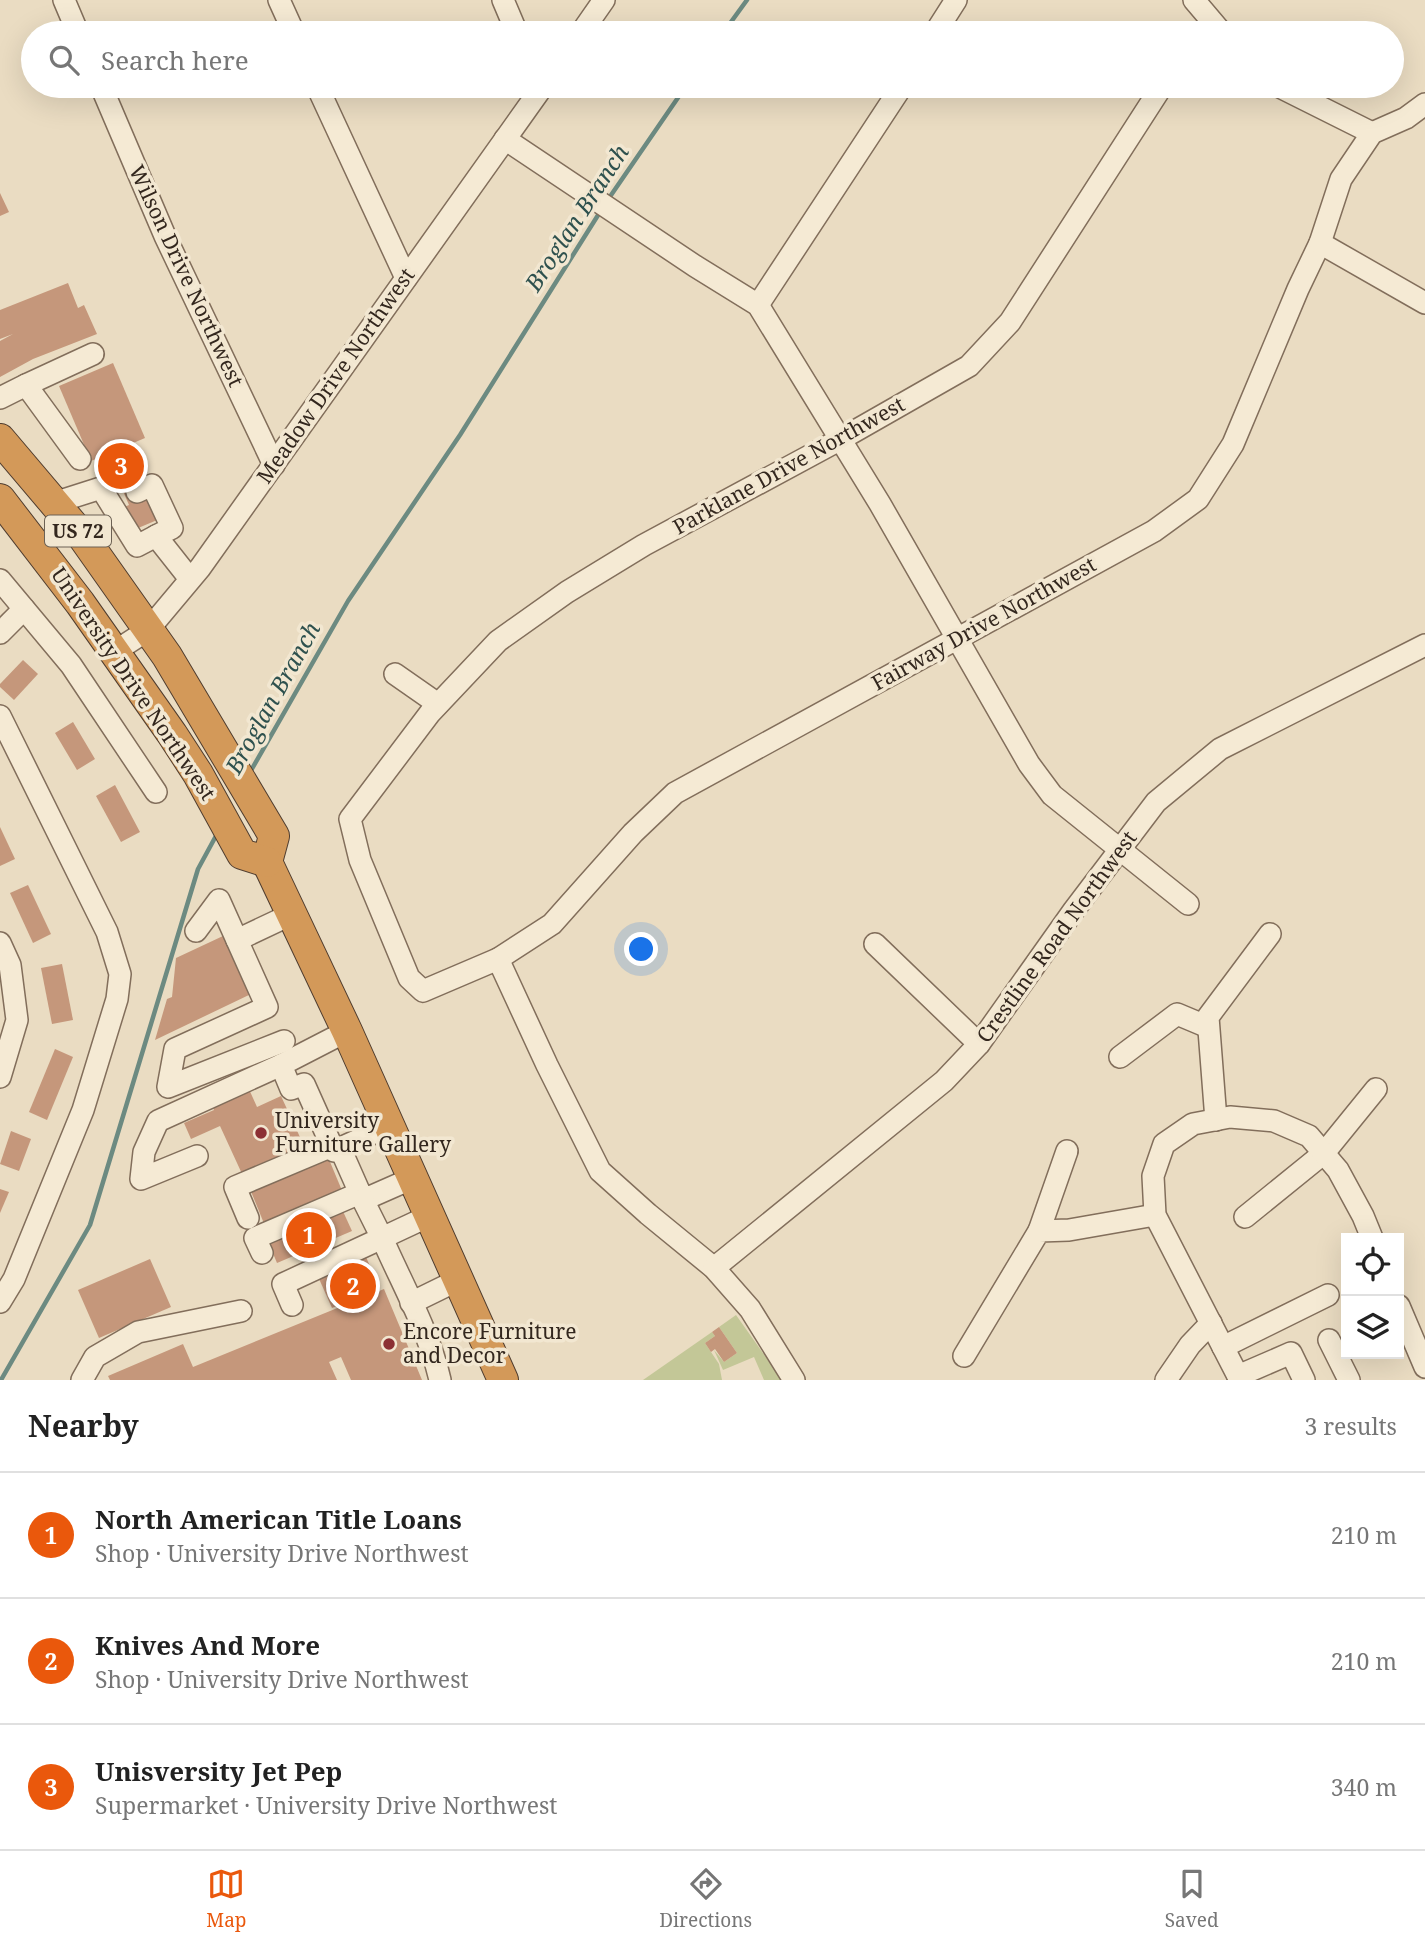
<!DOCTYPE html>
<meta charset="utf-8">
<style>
body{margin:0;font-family:"Noto Serif",serif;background:#f6f6f6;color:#222}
.controls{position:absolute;right:21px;bottom:21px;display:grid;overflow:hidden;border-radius:0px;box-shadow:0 7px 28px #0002}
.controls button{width:63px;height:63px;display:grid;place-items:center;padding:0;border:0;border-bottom:2px solid #e0e0e0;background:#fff;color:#222;font:35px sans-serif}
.you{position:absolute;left:642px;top:950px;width:24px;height:24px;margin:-18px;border:5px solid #fff;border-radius:50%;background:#1a73e8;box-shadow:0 0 0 10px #1a73e833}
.badge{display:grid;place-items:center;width:46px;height:46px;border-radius:50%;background:#ea580c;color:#fff;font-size:23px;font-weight:700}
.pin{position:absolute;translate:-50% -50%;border:4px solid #fff;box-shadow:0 2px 7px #0006}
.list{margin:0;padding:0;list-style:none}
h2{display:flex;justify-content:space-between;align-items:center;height:91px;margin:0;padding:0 28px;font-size:30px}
h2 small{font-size:23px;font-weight:400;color:#767676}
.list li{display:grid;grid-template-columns:46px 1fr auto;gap:21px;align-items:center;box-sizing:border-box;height:126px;padding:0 28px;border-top:2px solid #e0e0e0}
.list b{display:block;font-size:26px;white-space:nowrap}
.list p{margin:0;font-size:23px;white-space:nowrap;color:#767676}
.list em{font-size:23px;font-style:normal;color:#767676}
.icon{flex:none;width:38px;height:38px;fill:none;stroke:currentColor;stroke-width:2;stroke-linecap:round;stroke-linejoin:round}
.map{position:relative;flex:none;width:1425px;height:1380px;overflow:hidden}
.search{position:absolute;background:#fff;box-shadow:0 7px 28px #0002;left:21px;right:21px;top:21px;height:77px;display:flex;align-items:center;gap:18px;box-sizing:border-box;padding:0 24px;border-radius:38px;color:#767676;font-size:26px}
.sheet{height:469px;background:#fff}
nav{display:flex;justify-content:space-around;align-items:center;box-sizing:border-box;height:98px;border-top:2px solid #e0e0e0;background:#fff;font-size:19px;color:#767676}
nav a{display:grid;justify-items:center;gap:4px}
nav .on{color:#ea580c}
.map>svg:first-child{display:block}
.grass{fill:#c3c797}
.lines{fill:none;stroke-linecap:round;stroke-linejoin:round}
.stream{stroke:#6c8a81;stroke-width:4.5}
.building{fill:#c5977b}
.minor-casing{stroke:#826e5b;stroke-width:24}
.highway-casing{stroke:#503d2f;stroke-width:32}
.minor{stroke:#f5ead4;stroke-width:21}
.highway{stroke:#d39959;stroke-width:30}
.poi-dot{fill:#8c3034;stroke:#f2e7d1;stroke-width:2.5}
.labels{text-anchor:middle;stroke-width:7;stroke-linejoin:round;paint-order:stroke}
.shield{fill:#f2e7d1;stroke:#6c6154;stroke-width:2}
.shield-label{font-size:19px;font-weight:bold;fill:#33271e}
.street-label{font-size:21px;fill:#33271e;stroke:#f2e7d1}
.poi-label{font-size:21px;fill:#33271e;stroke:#f2e7d1;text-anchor:start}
.water-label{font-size:23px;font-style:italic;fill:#2e514e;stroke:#f2e7d1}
</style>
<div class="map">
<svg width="1425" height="1380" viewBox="0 0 1425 1380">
<rect width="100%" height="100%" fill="#eadcc2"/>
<g class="grass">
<polygon points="736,1315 782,1380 764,1380 754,1357 723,1370 714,1350 724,1362 737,1353 719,1327"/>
<polygon points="712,1332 715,1336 705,1343 719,1364 722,1380 643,1380"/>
</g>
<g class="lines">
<g class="stream">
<polyline points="723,33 747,0"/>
<polyline points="607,201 686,86"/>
<polyline points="249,774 348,601 460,435 600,212"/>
<polyline points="1,1380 90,1225 198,869 217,834"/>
</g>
</g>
<g class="building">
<polygon points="0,193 9,212 0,216"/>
<polygon points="68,283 78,308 84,305 97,334 33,359 0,377 0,341 13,334 0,339 0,310"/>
<polygon points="113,363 145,438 91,461 59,386"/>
<polygon points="132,446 142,470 130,475 137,492 153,495 162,518 131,531 122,508 129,505 118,480 113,482 102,458"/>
<polygon points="23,660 38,674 14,700 0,687 0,684"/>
<polygon points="73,722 95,759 77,770 55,733"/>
<polygon points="115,785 140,832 121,842 96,796"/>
<polygon points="0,827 15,859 0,866"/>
<polygon points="28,885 51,934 33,943 10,893"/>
<polygon points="223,936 251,994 155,1040 167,999 172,997 176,958"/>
<polygon points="62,964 73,1020 52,1024 41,968"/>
<polygon points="55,1049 73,1057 47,1120 29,1112"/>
<polygon points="248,1087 257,1107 281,1096 305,1148 243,1176 220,1126 191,1139 184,1123 214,1110 211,1103"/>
<polygon points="11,1131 31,1139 19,1171 0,1164"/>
<polygon points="328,1157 343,1193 265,1226 250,1189"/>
<polygon points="0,1189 9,1192 0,1213"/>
<polygon points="341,1207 352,1231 277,1263 267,1239"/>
<polygon points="364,1252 379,1288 332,1308 316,1272"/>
<polygon points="150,1259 171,1307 99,1338 78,1290"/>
<polygon points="384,1289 422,1380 351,1380 341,1357 329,1362 337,1380 110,1380 108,1376 183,1344 193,1367"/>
<polygon points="719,1327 737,1353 724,1362 715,1349 711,1352 705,1343 715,1336 712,1332"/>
</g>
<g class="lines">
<defs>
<g id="minor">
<polyline points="64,0 78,33"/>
<polyline points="279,0 294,33"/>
<polyline points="503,0 517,33"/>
<polyline points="1194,0 1222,33"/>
<polyline points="581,33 604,0"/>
<polyline points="935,33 956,0"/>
<polyline points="101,86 165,236 274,465"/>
<polyline points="317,86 406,278"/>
<polyline points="1162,86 1010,322 969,366 841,439 644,545 567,592 498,641 430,713 350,819 360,860 409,978 423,991 498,959 552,924 633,833 675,793 1154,531 1198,499 1233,444 1298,289 1320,243 1341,179 1372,133 1406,118 1425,104"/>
<polyline points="1278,86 1372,133"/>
<polyline points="505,139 695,266 758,305 880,504 1029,764 1052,795 1188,904"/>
<polyline points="1320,243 1425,303"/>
<polyline points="758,305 902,86"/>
<polyline points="26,385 93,354"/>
<polyline points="0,398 26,385 80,459"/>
<polyline points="137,492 152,485 172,528 156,536"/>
<polyline points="54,503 101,488 137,546 156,536 190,579"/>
<polyline points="0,580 71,665 156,792"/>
<polyline points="0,633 24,609"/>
<polyline points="114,652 148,630 200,568 543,86"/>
<polyline points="395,674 438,704"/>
<polyline points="0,716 107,932 120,974 117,999 83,1110 14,1279 0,1302"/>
<polyline points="196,931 219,900 267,1007 175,1049 168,1087 284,1041"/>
<polyline points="237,940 292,914"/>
<polyline points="0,943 10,965 17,1020 0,1077"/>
<polyline points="875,944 979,1044"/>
<polyline points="498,959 547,1065 600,1171 648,1214 714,1268 750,1309 794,1380"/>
<polyline points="347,1031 281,1065 291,1089 304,1084 334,1151 389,1126"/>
<polyline points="1120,1057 1177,1014 1208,1027"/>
<polyline points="1216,1120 1208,1017 1270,934"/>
<polyline points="340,1148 363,1200 413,1178"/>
<polyline points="197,1156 141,1179 144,1152 158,1121 281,1065"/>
<path d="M429,1216L382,1238C402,1284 429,1331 440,1380"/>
<polyline points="1245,1217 1324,1153 1376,1089"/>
<polyline points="248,1218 235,1187 332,1146"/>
<polyline points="1039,1231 1067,1151"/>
<polyline points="262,1253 255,1238 360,1193"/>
<polyline points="714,1268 944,1081 979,1044 1074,910 1156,802 1220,749 1425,645"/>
<polyline points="411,1303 458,1280"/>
<polyline points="292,1305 283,1284 382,1238 363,1200"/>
<polyline points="1399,1306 1425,1367"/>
<polyline points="1329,1340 1349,1380"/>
<polyline points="1223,1347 1328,1295"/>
<polyline points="964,1356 1039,1231 1069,1230 1155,1215"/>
<polyline points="1238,1376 1291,1353 1304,1380"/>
<polyline points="82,1380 95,1357 138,1332 241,1311"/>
<polyline points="1166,1380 1190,1345 1211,1323"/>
<polyline points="1240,1380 1155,1215 1153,1176 1164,1144 1193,1124 1230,1117 1274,1121 1309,1136 1338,1170 1363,1216 1372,1238"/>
</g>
<g id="highway">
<polyline points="0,439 83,537 167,656 274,836 267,862 347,1031 503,1380"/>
<polyline points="0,499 80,603 172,734 198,774 242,854 267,862"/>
</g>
</defs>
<use href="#minor" class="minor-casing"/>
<use href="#highway" class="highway-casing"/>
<use href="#minor" class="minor"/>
<use href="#highway" class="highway"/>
</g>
<g class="poi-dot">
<circle cx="261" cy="1133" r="7"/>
<circle cx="389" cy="1344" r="7"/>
</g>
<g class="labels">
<rect class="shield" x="45" y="515.5" width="66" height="31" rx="5"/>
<g class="shield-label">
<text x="78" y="538">US 72</text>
</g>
<g class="street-label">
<text transform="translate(186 276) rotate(65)" y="7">Wilson Drive Northwest</text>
<text transform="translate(336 376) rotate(-55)" y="7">Meadow Drive Northwest</text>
<text transform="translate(789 466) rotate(-29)" y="7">Parklane Drive Northwest</text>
<text transform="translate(984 624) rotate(-29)" y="7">Fairway Drive Northwest</text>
<text transform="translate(133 684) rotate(56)" y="7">University Drive Northwest</text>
<text transform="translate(1057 937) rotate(-54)" y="7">Crestline Road Northwest</text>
</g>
<g class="poi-label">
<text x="275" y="1128">University<tspan x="275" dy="24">Furniture Gallery</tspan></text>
<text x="403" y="1339">Encore Furniture<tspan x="403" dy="24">and Decor</tspan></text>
</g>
<g class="water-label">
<text transform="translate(577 218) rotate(-57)" y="8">Broglan Branch</text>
<text transform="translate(273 698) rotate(-61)" y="8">Broglan Branch</text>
</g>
</g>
</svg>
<div class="controls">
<button><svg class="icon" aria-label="locate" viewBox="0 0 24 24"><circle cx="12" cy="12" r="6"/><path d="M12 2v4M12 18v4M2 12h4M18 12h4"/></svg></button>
<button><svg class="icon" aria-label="layers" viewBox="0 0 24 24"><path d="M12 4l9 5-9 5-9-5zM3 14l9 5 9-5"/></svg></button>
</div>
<div class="you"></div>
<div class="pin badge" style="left:309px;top:1235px">1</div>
<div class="pin badge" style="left:353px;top:1286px">2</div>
<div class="pin badge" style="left:121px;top:466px">3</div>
<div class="search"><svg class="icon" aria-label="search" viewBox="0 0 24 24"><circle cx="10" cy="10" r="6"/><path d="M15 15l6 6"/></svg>Search here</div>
</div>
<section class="sheet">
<h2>Nearby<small>3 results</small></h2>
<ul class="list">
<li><span class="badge">1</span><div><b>North American Title Loans</b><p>Shop · University Drive Northwest</p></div><em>210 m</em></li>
<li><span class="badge">2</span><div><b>Knives And More</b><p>Shop · University Drive Northwest</p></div><em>210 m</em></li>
<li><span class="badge">3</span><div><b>Unisversity Jet Pep</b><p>Supermarket · University Drive Northwest</p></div><em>340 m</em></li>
</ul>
</section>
<nav>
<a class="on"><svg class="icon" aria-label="map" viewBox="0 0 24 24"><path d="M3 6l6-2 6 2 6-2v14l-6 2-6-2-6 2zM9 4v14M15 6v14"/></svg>Map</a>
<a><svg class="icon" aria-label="directions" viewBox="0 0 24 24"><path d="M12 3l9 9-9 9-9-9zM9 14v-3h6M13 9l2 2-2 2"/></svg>Directions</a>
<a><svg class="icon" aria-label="saved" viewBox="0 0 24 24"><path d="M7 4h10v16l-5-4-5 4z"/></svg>Saved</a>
</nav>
